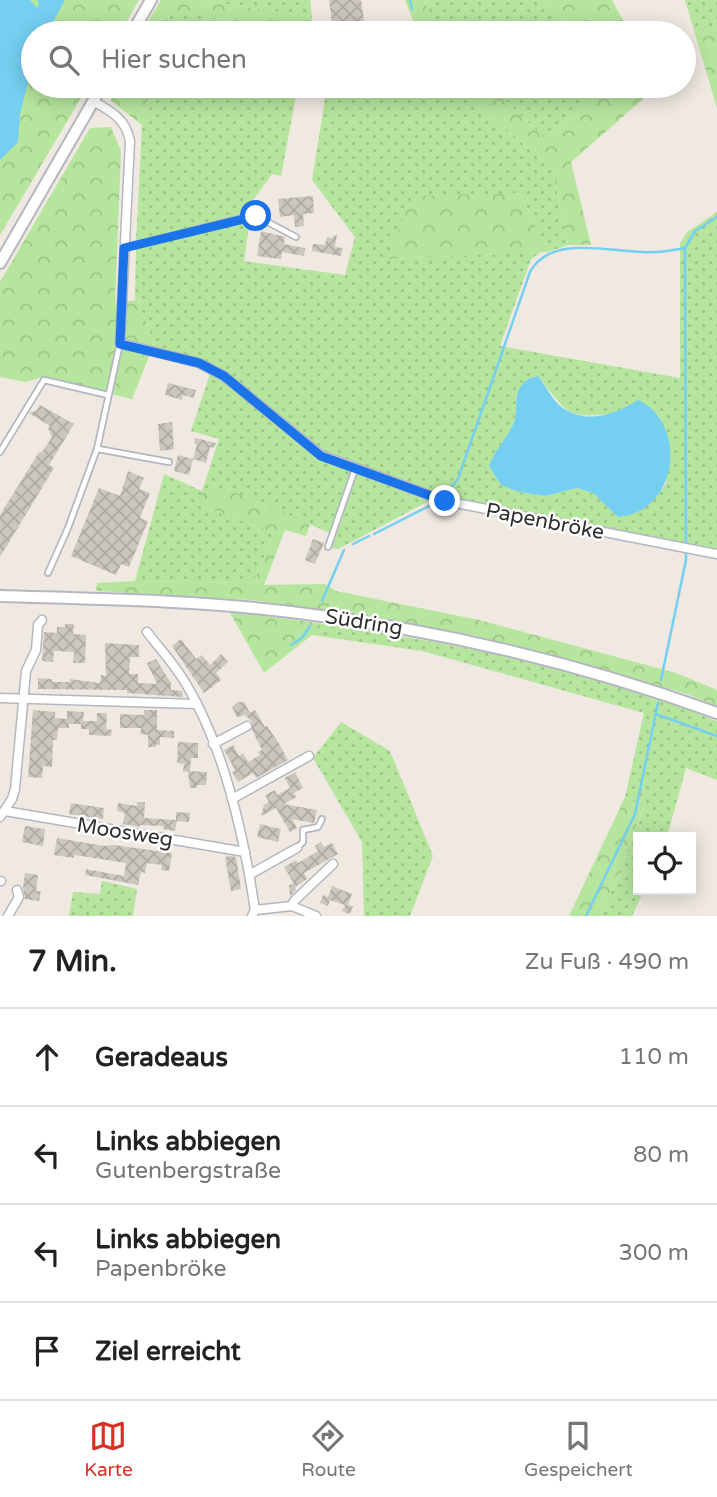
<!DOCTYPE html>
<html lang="de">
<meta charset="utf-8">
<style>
body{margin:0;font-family:"Varela Round",sans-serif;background:#f6f6f6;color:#222}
.controls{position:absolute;right:21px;bottom:21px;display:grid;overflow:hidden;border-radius:0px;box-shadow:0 4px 18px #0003}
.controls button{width:63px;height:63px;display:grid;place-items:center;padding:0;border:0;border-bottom:2px solid #e0e0e0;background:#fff;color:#222;font:35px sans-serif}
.stop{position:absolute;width:21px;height:21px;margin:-16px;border:5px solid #1a73e8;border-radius:50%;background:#fff}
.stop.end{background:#1a73e8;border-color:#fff;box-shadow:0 2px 7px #0008}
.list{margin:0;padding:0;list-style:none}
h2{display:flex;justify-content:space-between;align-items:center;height:91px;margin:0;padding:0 28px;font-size:30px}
h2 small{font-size:23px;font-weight:400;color:#767676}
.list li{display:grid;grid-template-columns:46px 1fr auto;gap:21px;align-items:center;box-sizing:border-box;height:98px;padding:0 28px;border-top:2px solid #e0e0e0}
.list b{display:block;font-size:26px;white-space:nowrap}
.list p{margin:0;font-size:23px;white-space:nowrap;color:#767676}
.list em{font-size:23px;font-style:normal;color:#767676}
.icon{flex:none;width:38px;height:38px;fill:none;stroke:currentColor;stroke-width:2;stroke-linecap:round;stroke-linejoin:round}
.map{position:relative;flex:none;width:717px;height:916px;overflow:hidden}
.search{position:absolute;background:#fff;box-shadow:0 4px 18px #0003;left:21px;right:21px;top:21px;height:77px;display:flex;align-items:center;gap:18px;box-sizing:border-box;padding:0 24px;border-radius:38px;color:#767676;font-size:26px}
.sheet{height:483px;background:#fff}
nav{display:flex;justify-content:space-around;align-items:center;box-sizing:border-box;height:98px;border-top:2px solid #e0e0e0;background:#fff;font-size:19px;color:#767676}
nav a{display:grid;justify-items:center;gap:4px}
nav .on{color:#d93025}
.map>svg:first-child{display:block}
.grass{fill:url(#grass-dots);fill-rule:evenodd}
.forest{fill:url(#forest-crowns)}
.water{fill:#75cff0}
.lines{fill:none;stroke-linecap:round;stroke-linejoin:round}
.stream{stroke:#75cff0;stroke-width:2.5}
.building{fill:url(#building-cross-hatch)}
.service-casing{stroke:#b4b7c1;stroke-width:8}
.minor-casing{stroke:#b4b7c1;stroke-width:11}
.secondary-casing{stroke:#b4b7c1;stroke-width:14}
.service{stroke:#fff;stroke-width:4.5}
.minor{stroke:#fff;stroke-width:8}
.secondary{stroke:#fff;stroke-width:10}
.route{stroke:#1a73e8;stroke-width:9}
.labels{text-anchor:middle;stroke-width:5;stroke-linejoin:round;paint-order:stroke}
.street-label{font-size:21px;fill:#2e2e2e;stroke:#fff}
</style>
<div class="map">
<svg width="717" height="916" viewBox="0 0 717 916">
<defs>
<pattern id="grass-dots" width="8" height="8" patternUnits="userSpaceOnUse" patternTransform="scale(1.75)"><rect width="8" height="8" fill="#b6e59e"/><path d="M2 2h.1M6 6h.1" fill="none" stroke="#9dc588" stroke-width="1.8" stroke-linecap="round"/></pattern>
<pattern id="forest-crowns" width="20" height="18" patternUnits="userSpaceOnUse" patternTransform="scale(1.75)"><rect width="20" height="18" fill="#b6e59e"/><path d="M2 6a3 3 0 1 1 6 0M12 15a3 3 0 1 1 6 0" fill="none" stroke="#9dc588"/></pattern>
<pattern id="building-cross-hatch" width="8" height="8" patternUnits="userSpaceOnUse" patternTransform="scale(1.75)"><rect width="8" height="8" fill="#cbc7bf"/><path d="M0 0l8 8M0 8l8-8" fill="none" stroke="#afaba4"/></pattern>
</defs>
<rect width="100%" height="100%" fill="#efe9e1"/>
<g class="grass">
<polygon points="197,0 310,0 312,17"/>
<polygon points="425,0 544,0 575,33 437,33 434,30"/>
<polygon points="685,0 717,0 717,26 695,34"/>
<polygon points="170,12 288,28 295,33 165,33"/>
<polygon points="152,86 298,86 281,176 272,174 253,200 251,212 136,242 142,125"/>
<path d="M327,86H459L553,171L568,245L548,252L520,193L387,259L541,252L531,259L500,346L680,378V244L686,233L717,212V549L449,497L323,451L226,372L200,358L153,348L154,344L138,300H135L136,249L250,219L244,261L345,275L355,237L312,180ZM538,376C568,413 565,420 617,413L667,482C654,500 641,515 618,517L593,493L577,488L545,496L519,492L501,485L489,466C495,449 509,438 514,421C518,411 514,396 520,388C525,380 530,378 538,376Z"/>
<polygon points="491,86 608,86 545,139"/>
<polygon points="211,371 319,459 351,471 330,533 227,489 199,505 274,533 253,583 135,581 164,474 202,491 219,439 191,431"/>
<polygon points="357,474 429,501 338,549 332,548"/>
<path d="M317,623C455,643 587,668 717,721V780L686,768L667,837H638V890H644L632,916H601L644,808L625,797L644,713L422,651L312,635Z"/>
<polygon points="341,722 390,751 433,856 410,916 364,916 362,842 313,758"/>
<polygon points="102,881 137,889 133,916 69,916 73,892 100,894"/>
</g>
<g class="forest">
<polygon points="0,0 139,0 120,33 33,33 33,86 88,86 0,235"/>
<polygon points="161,0 197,0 312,17 312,33 295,33 288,28 170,12 165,33 141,33"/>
<polygon points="405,0 425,0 434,30 437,33 418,33"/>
<polygon points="544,0 612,0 630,33 575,33"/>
<polygon points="717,26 717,108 695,34"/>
<polygon points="112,86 152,86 142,125 111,101"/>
<polygon points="459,86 491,86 545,139 608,86 658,86 571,162 591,245 568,245 553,171"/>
<polygon points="111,127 121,151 115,303 138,300 154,344 132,399 43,377 25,382 0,377 0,282 90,128"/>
<polygon points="520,193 548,252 387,259 412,196"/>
<polygon points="227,489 310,524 306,536 285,530 264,585 325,584 336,591 479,620 676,673 717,690 717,706 684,693 473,635 252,600 96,591 97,583 135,581 253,583 274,533 199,505 202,491"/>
<polygon points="229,611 317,623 312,635 264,673"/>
<polygon points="625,797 644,807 601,916 569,916"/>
</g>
<g class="water">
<polygon points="0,0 30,0 37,8 39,4 37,0 65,0 47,33 33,33 33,63 20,114 18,142 0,160"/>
<path d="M538,376C547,387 554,404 566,410C590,424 618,413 638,400C688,423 679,512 618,517L593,493L577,488L545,496L519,492L501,485L489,466C495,449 508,438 514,422C518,411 514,396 520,388C524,380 530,378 538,376Z"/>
</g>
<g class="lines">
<g class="stream">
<polyline points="410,0 412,9"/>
<path d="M444,496L458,479L530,272C550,235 606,251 641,252C656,253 670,251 685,248"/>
<polyline points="374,534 433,504"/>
<polyline points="353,544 369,536"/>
<polyline points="322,601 344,550"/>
<polyline points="291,645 302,638 310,626"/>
<polyline points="661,680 686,560 685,248 695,231 717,217"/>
<polyline points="656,714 717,736"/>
<polyline points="586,916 635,814 658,703"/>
</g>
</g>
<g class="building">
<polygon points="329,0 361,0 366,33 333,31"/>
<polygon points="313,196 314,213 303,214 304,226 295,227 294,215 280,217 278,199"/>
<polygon points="261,231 285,237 284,244 305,248 304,256 282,252 281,259 257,256"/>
<polygon points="337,234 335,247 343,248 341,256 312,251 313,244 325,245 327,237 332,238"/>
<polygon points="168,383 196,390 194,398 183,395 182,400 165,395"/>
<polygon points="40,405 74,424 49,465 54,468 0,557 0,515 36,457 39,452 42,452 52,437 48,429 50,426 29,413 36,411"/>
<polygon points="172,422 174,449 160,451 158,424"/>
<polygon points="195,438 216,443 214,448 210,447 206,463 193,459 189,475 174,471 178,455 193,459 197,444 194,444"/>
<polygon points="128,471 144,478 139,489 150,493 140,518 148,521 129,567 121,564 116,575 71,556 99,488 120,496"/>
<polygon points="313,539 324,543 315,564 305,560"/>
<polygon points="65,624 74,624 73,634 86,635 85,663 73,663 74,652 54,651 53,662 42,661 44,632 57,633 57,627 65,627"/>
<polygon points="181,639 196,659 202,655 210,665 221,654 228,662 216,673 221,680 204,693 172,646"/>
<polygon points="105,643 139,645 139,657 130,657 129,674 138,674 138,683 157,684 147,663 156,659 171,683 171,690 182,691 183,697 127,693 127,690 38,689 38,678 52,679 52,682 70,682 70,679 100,683 101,675 106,676"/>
<polygon points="238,702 244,702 250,713 255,710 263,724 265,727 267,726 280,745 288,760 256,778 253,773 238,782 232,772 235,770 224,750 233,745 239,756 243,753 248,762 260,755 258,752 262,750 252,730 252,722 245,715 237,717 232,707"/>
<polygon points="33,710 55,712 55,718 67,719 67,711 84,712 83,721 97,721 97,713 107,713 106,729 112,730 111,736 89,735 89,729 81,729 81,724 69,724 69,728 58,728 57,740 53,740 52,767 43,766 42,778 28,777"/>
<polygon points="144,710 157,710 157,730 174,731 174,738 160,737 160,745 156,744 156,747 148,747 148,735 140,734 141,728 120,728 120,714 144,715"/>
<polygon points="178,742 198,743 198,758 191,758 190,771 207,772 206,785 197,785 197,788 190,788 188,772 183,771 184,764 177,763"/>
<polygon points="295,772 303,788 294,793 296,797 284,804 317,810 314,823 292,819 297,828 290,832 276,808 261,816 264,805 269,802 265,795 275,790 277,795 290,788 285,778"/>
<polygon points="137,802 145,802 144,818 176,820 176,812 190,813 189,822 177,821 175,831 163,829 163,826 140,825 139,827 123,824 125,813 117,811 118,803 137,806"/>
<polygon points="71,803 104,808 103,819 69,814"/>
<polygon points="260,824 281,829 278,842 257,837"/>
<polygon points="25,826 45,829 43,846 22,842"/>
<polygon points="57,838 104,846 114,845 172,853 169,871 161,870 162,865 147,863 145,873 141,872 138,885 85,875 86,869 124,876 126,863 75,855 73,858 54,855"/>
<polygon points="321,842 324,847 332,843 338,854 304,873 307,879 295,887 296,890 290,896 289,885 294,884 284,867 296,860 298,863 318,851 315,846"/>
<polygon points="231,856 236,857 241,889 231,891 225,857"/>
<polygon points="25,873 38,875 36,891 41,891 39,901 25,899 23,887"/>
<polygon points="332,886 352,894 348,905 353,906 350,914 342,911 345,905 330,900 328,906 320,903 323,895 328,897"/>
</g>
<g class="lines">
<defs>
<g id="service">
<polyline points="124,248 250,216 256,216 296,237"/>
<polyline points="98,449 169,462"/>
<polyline points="0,452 44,380 108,395"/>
<polyline points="328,547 355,469"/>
<polyline points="48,573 68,528 97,449 120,343"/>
<polyline points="297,848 303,842 303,830 318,827 322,819"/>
</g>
<g id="minor">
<path d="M93,101C111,111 126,119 130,141L120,343L199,363L224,376L321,455L445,501L717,554"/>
<path d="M147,632C160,649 175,665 186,684C224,747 244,837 255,910L252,916"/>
<polyline points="0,698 197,704"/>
<polyline points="213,744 247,726"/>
<polyline points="232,799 309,756"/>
<polyline points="5,811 245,852"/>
<polyline points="0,817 12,799 15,789 26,671 36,650 38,625 42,620"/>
<polyline points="249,875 297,848"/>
<polyline points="0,881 1,881"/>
<polyline points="292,906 294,901 333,864"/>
<polyline points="255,910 292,906 316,916"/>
<polyline points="8,916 19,897 17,890"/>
</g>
<g id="secondary">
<polyline points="132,33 151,0"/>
<polyline points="0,263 102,86"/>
<path d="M0,596C97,599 194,600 291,612C436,629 579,663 717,713"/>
</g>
</defs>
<use href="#service" class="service-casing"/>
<use href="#minor" class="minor-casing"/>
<use href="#secondary" class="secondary-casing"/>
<use href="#service" class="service"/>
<use href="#minor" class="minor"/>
<use href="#secondary" class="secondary"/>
</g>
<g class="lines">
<polyline class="route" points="256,216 124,248 120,344 199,363 224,376 321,456 445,501"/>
</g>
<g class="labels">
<g class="street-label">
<text transform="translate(545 521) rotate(11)" y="7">Papenbröke</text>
<text transform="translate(364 622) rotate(9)" y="7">Südring</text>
<text transform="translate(125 832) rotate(9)" y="7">Moosweg</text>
</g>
</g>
</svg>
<div class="controls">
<button><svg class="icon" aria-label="locate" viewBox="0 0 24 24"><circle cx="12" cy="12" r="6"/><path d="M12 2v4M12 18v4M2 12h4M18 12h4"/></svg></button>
</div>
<div class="stop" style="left:256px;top:216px"></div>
<div class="stop end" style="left:445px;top:501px"></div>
<div class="search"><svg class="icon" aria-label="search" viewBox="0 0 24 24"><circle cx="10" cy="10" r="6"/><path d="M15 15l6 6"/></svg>Hier suchen</div>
</div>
<section class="sheet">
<h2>7 Min.<small>Zu Fuß · 490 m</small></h2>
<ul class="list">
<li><svg class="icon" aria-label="ahead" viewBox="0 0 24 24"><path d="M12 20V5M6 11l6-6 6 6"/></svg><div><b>Geradeaus</b></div><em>110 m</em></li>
<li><svg class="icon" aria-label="left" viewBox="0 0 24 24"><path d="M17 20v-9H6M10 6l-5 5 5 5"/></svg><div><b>Links abbiegen</b><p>Gutenbergstraße</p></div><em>80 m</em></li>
<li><svg class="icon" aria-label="left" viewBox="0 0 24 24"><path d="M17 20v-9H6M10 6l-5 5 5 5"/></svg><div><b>Links abbiegen</b><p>Papenbröke</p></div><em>300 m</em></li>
<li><svg class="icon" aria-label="arrive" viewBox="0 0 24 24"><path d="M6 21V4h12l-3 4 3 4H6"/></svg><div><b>Ziel erreicht</b></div></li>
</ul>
</section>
<nav>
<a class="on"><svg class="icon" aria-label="map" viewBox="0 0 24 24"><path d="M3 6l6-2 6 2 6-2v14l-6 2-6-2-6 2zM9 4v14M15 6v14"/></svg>Karte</a>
<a><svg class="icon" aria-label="directions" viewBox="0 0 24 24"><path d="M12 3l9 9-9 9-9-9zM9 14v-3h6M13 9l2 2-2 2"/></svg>Route</a>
<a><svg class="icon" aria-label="saved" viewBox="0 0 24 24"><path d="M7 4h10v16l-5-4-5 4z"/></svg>Gespeichert</a>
</nav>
